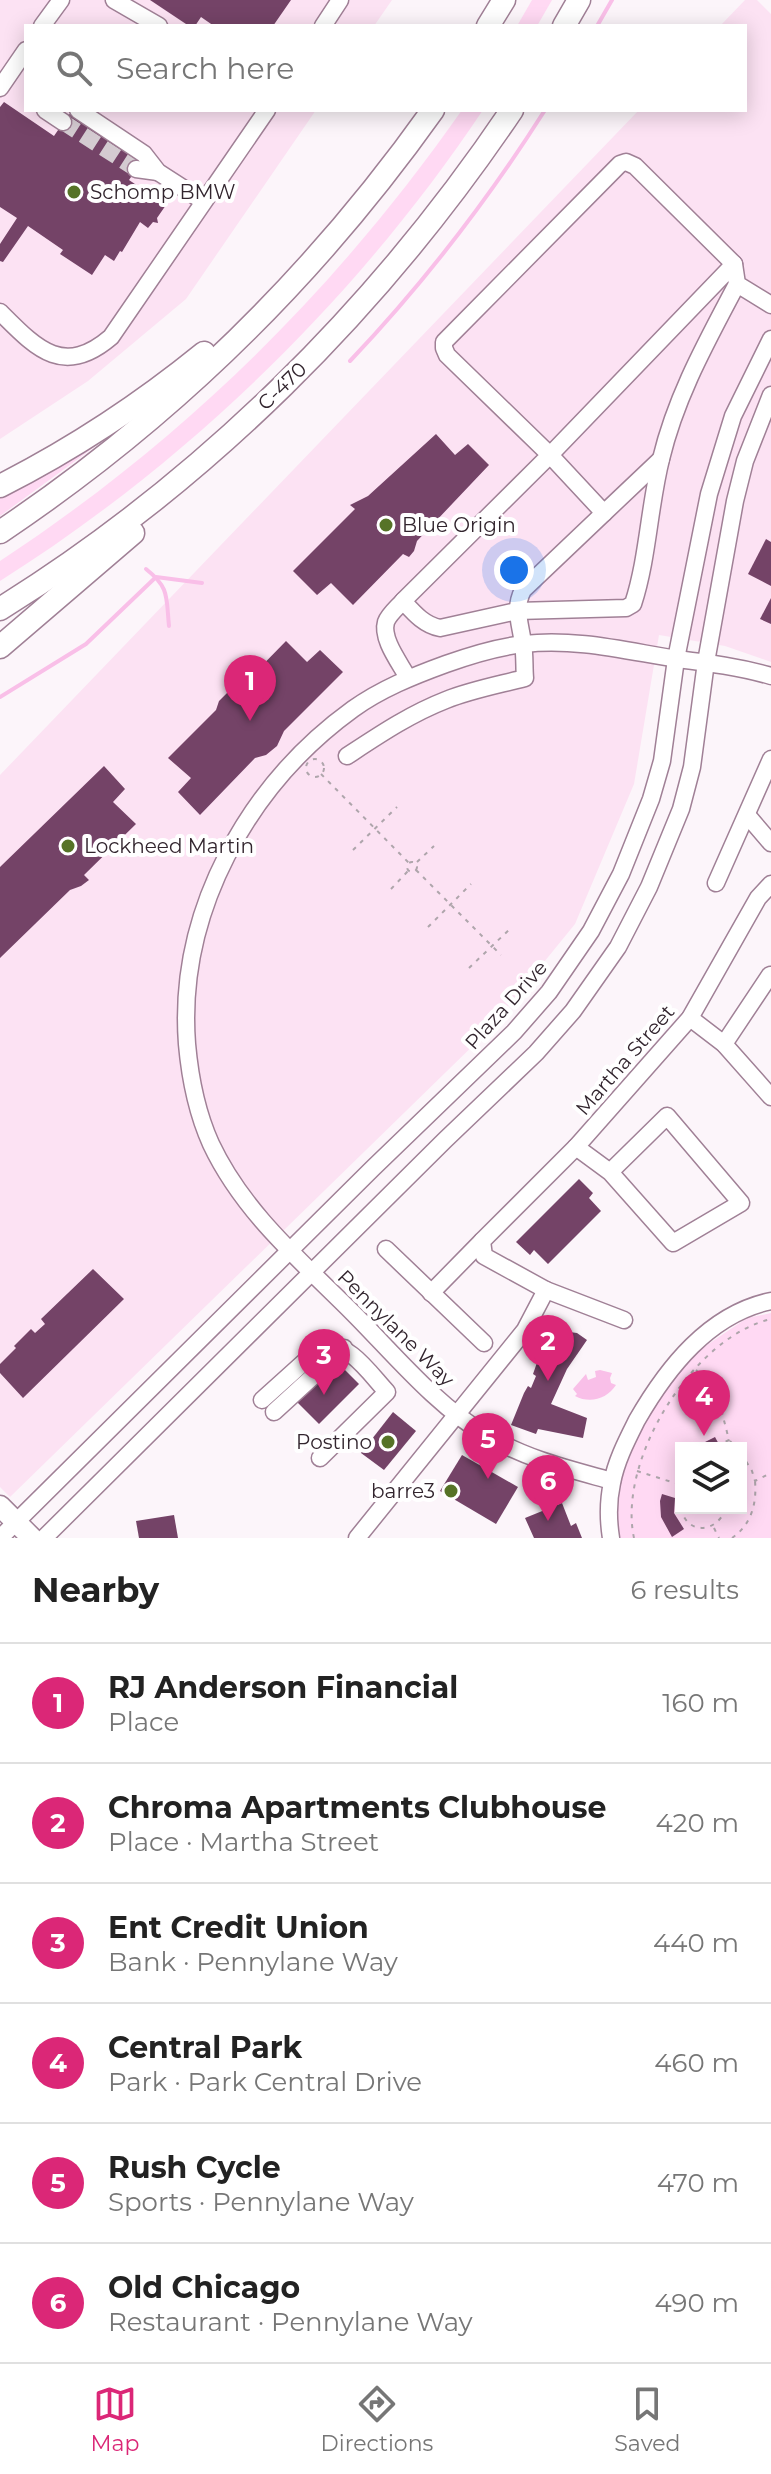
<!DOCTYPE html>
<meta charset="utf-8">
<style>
body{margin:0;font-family:Montserrat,sans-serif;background:#f6f6f6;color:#222}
.controls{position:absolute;right:24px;bottom:24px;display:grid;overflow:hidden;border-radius:0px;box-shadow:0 4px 20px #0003}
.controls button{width:72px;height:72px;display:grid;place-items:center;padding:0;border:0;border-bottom:2px solid #e0e0e0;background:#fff;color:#222;font:40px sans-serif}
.you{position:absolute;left:514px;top:570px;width:28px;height:28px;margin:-20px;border:6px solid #fff;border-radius:50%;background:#1a73e8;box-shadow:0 0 0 12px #1a73e833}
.badge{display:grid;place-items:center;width:52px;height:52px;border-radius:50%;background:#db2777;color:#fff;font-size:26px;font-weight:700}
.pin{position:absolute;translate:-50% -66px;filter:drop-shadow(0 2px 4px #0008)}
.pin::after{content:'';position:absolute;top:42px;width:28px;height:24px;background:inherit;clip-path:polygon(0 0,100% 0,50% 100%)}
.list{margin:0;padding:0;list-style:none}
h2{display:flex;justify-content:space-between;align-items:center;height:104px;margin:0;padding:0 32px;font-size:34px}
h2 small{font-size:26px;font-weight:400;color:#767676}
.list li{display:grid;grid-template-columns:52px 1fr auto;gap:24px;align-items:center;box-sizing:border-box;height:120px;padding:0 32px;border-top:2px solid #e0e0e0}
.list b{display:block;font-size:30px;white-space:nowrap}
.list p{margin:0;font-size:26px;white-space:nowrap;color:#767676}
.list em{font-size:26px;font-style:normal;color:#767676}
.icon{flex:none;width:44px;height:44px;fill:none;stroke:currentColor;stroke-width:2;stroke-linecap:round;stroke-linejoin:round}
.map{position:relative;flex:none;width:771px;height:1538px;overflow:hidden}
.search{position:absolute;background:#fff;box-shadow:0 4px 20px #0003;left:24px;right:24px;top:24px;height:88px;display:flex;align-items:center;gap:20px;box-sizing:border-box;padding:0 28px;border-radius:0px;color:#767676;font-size:30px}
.sheet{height:824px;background:#fff}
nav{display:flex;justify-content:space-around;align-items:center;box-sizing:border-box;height:112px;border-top:2px solid #e0e0e0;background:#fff;font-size:22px;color:#767676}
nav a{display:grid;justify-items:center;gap:4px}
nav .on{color:#db2777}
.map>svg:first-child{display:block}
.built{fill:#fce2f3}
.green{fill:#ffd9f3;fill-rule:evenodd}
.water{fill:#f9bfe8}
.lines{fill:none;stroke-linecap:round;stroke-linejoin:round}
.stream{stroke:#f9bfe8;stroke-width:4}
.building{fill:#744367}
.minor-tunnel{stroke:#d4cbd1;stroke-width:16;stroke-dasharray:16 8;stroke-linecap:butt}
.minor-casing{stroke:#a08096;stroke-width:19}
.major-casing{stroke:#a08096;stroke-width:23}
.highway-casing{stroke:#a08096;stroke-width:25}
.path{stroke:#aea5ab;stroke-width:2;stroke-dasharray:4 6;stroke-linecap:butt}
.minor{stroke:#fff;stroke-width:16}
.major{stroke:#fff;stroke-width:20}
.highway{stroke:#fff;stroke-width:22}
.poi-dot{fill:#567327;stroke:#fff;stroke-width:3}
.labels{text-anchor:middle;stroke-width:8;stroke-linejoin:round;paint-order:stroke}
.poi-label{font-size:20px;fill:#32252e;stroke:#fff;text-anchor:start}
.street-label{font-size:20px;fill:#32252e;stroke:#fff}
</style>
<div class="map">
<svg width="771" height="1538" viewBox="0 0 771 1538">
<rect width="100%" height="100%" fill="#fcf5fa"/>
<g class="built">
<polygon points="0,0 392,0 374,26 26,26 26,110 316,110 186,299 88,381 0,439"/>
<polygon points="745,0 757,0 771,14 771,662 725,646 659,635 634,784 575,924 487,1032 10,1497 0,1487 0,775 639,110 745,110 745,26 720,26"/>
</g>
<g class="green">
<polygon points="532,0 552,0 537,26 517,26"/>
<path d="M462,110H483C358,297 190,461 0,581V561C185,439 335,291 462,110Z"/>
<polygon points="95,443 97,445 0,516 0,496"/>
<path d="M771,1313V1538H620L617,1532L619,1485L642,1425L672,1379L704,1347L747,1318ZM681,1448H741V1508H681Z"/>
</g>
<path class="water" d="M600,1370L612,1373L610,1378L611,1383L616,1385C607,1399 590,1404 575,1396L577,1394L573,1389L586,1374L588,1380L596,1377L595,1371Z"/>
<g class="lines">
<g class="stream">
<polyline points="597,26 612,0"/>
<path d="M350,361C423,284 488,200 545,110"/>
<path d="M146,569C170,588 166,597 169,626"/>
<polyline points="0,697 86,644 156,577 202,583"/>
</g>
</g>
<g class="building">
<polygon points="150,0 291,0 273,26 214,26 201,17 195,26 189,26"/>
<polygon points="4,102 54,136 69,114 141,162 129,180 166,205 157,218 158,223 153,222 148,228 140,222 122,252 120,251 114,261 105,255 92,275 60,254 63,250 28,226 3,262 0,261 0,244 17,218 0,207 0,107"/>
<polygon points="436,434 455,455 468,444 489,465 417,541 414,551 409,557 403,554 353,605 331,583 317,595 293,571 355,509 350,505 368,496"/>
<polygon points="766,539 771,542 771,586 748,574"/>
<polygon points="771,598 771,624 760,619"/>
<polygon points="286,641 307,662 320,650 343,672 284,731 277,746 266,755 255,758 200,815 178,792 191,778 168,758 216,710 219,701 228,692 240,688"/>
<polygon points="104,766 125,789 113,802 136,824 84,875 89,880 81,886 70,890 0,958 0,867"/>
<polygon points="579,1179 593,1193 589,1198 601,1211 548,1264 534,1250 530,1255 516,1242"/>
<polygon points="93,1269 124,1299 23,1398 0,1373 0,1364 16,1348 14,1346 31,1329 35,1333 45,1324 41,1319"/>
<polygon points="554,1326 562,1331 577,1333 587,1340 567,1369 551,1404 587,1418 583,1438 538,1429 536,1434 511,1425 524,1393 528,1386 531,1388 536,1376 533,1374 539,1357 542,1358"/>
<polygon points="335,1360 359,1384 319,1424 295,1400 305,1390 292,1376 303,1365 316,1378"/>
<polygon points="393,1412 416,1431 384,1470 361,1453"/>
<polygon points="715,1437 721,1448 703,1448 701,1444"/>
<polygon points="462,1455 518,1487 496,1524 440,1491"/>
<polygon points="662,1494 675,1498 674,1513 684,1529 672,1537 661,1517 660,1501"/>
<polygon points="562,1503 571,1526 576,1523 582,1538 534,1538 525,1518"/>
<polygon points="174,1515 178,1538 139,1538 136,1521"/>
</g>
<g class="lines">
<polyline class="minor-tunnel" points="63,122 136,169"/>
<defs>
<g id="minor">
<polyline points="114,0 159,26"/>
<polyline points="42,26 61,0"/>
<polyline points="323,26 340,0"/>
<polyline points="0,88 26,50"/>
<polyline points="45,110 63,122"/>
<polyline points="78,110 144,154 158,172 203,201"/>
<polyline points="136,169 158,172"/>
<path d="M737,284L734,264L635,166L626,162L620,164L444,342V348L447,355L550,455L403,601C414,613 424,625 440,628L517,611L626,608L633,604C648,558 649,507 661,459C676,396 707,341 737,284L771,305"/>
<path d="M0,312C36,348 63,378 111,337L267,110"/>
<polyline points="661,459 604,513 550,455 734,264"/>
<path d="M403,601C398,607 389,614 386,622C381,639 400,663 408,678"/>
<path d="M347,756C379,735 410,714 446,700C471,690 498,685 525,678C524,667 525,655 523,644C521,625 513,609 523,590L604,513"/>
<polyline points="747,815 771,843"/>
<polyline points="716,883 771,759"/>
<polyline points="690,1018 724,1044 771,1097"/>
<polyline points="724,1044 770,975 771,976"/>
<polyline points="576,1147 610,1172 673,1243 741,1203 667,1116 610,1172"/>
<polyline points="386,1249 484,1343"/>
<polyline points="546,1290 624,1320"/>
<polyline points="431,1293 482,1241"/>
<path d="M262,1400L322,1346C349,1341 370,1374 387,1392L320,1458"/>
<polyline points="274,1412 344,1348"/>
<path d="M612,1481C569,1469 526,1459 488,1436C437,1407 393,1353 352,1312C300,1260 243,1212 211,1144C197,1113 190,1078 187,1044C177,912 248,785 353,709C381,689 413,676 446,664C471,655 497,647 524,644C576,638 626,651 677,659C709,663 740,667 771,676"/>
<polyline points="0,1538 373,1168 514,1032 549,992 591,931 621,874 651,799 662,761 676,659 709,494 733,416 771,339"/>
<polyline points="44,1538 445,1140 536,1053 573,1011 618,947 649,887 681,809 692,767 706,662 735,501 745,461 771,395"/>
<polyline points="357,1538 525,1330 546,1290 484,1256 482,1241 576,1147 690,1018 758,898 771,884"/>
<path d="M611,1538C608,1519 608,1501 612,1483C616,1461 627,1440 637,1420C667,1368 709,1314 771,1301"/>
</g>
<polyline id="major" points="0,1506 32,1538"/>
<g id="highway">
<polyline points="488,26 504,0"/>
<polyline points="564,26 579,0"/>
<path d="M0,486C73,449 140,405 204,353"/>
<path d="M0,532C169,419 315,276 433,110"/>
<path d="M0,609C204,482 378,309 512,110"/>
<polyline points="0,647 133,533"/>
</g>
</defs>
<use href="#minor" class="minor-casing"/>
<use href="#major" class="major-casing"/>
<use href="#highway" class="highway-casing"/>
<g class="path">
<circle cx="315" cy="768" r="9"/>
<polyline points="321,774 409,863"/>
<polyline points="353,850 397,807"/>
<polyline points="417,862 434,846"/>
<circle cx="412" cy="867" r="5"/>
<polyline points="416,870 501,955"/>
<polyline points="391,889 408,871"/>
<polyline points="428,927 471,884"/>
<polyline points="469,968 512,927"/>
<polyline points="696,1370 716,1389 729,1440 713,1448"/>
<polyline points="730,1441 736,1448"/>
<polyline points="741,1453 752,1471 755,1481 771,1473"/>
<polyline points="637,1471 681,1485"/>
<path d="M681,1508C686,1535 717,1534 726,1508"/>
<polyline points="714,1528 719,1538"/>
<path d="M634,1538C617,1460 693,1337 771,1319"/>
<path d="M732,1538C751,1525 757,1504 755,1481"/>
</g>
<use href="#minor" class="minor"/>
<use href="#major" class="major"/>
<use href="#highway" class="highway"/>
</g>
<g class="poi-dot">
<circle cx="74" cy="192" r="8"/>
<circle cx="386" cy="525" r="8"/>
<circle cx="68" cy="846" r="8"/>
<circle cx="388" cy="1442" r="8"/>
<circle cx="451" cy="1491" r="8"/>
</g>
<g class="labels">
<g class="poi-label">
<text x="90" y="199">Schomp BMW</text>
<text x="402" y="532">Blue Origin</text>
<text x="84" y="853">Lockheed Martin</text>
<text x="372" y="1449" text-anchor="end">Postino</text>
<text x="435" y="1498" text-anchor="end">barre3</text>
</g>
<g class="street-label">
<text transform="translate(282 386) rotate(-44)" y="7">C-470</text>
<text transform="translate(506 1005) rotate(-48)" y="7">Plaza Drive</text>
<text transform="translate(625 1060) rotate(-49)" y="7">Martha Street</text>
<text transform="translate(396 1328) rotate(45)" y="7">Pennylane Way</text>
</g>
</g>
</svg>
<div class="controls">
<button><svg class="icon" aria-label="layers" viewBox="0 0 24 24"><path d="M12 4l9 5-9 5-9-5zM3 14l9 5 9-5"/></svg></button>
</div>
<div class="you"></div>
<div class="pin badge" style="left:250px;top:721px">1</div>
<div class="pin badge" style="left:548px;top:1381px">2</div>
<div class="pin badge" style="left:324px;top:1395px">3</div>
<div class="pin badge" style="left:704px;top:1436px">4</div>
<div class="pin badge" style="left:488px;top:1479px">5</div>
<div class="pin badge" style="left:548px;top:1521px">6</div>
<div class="search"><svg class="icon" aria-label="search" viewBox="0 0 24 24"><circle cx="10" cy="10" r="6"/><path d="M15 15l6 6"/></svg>Search here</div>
</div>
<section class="sheet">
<h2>Nearby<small>6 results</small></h2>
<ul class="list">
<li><span class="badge">1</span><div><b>RJ Anderson Financial</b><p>Place</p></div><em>160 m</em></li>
<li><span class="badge">2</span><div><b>Chroma Apartments Clubhouse</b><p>Place · Martha Street</p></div><em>420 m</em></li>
<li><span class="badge">3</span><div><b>Ent Credit Union</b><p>Bank · Pennylane Way</p></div><em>440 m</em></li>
<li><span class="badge">4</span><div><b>Central Park</b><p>Park · Park Central Drive</p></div><em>460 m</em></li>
<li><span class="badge">5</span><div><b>Rush Cycle</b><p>Sports · Pennylane Way</p></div><em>470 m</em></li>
<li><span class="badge">6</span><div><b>Old Chicago</b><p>Restaurant · Pennylane Way</p></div><em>490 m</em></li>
</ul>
</section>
<nav>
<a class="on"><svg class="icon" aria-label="map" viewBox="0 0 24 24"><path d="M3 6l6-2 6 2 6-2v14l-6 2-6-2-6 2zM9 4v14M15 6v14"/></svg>Map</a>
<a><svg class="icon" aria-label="directions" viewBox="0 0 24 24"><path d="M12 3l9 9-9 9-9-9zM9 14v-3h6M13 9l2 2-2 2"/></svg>Directions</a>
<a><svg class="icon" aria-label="saved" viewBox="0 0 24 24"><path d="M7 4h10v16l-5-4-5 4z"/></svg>Saved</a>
</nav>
